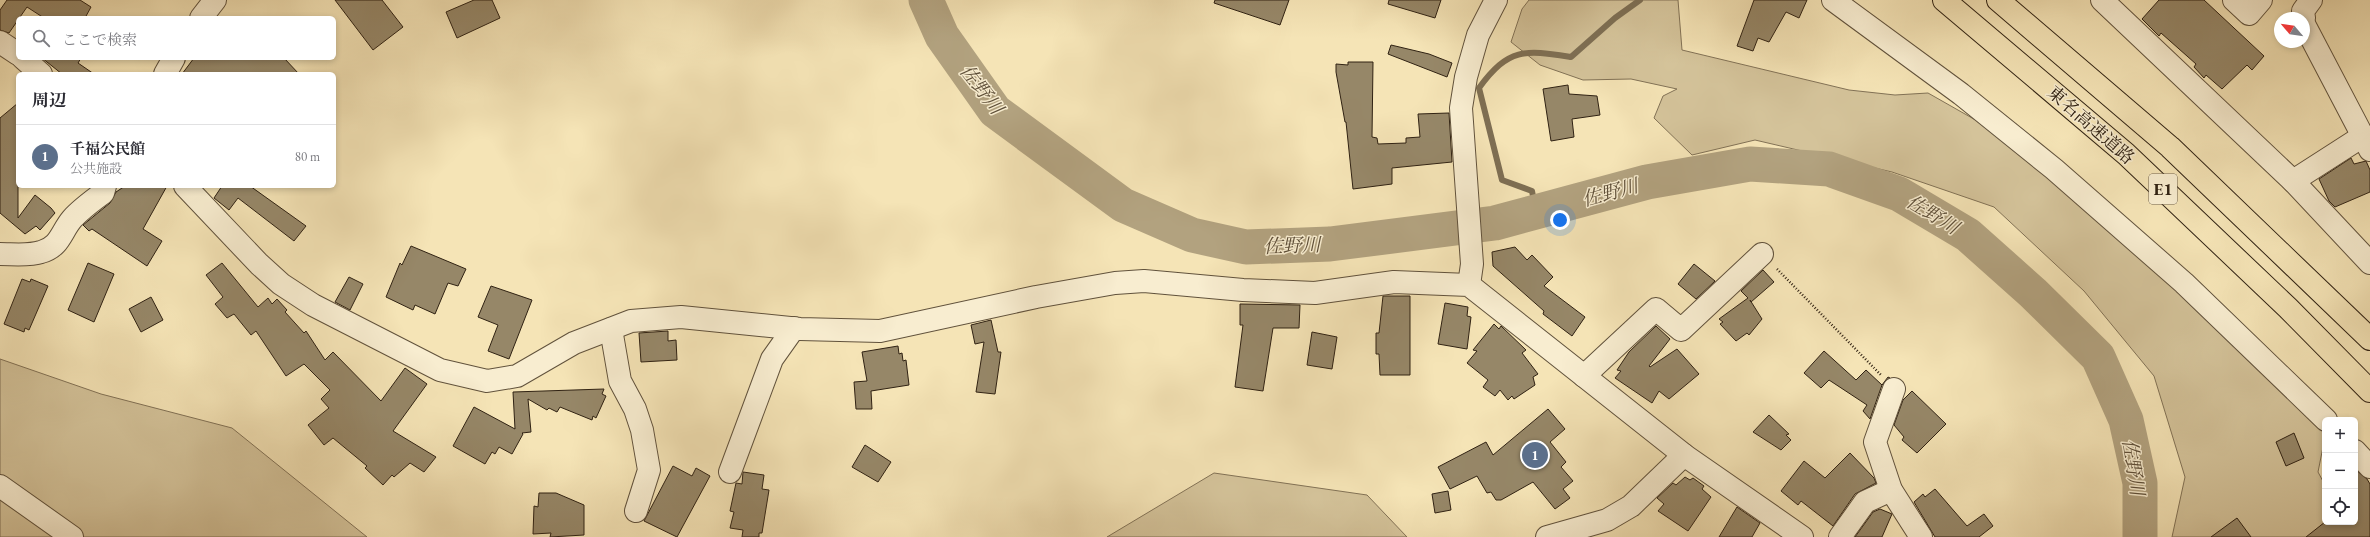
<!DOCTYPE html>
<html lang="ja">
<meta charset="utf-8">
<style>
body{margin:0;font-family:"EB Garamond","Noto Serif JP",serif;background:#f7f7f7;color:#2b2b33}
.controls{position:absolute;right:12px;bottom:12px;display:grid;overflow:hidden;border-radius:6px;box-shadow:0 2px 6px #0003}
.controls button{width:36px;height:36px;display:grid;place-items:center;padding:0;border:0;border-bottom:1px solid #e1e1e2;background:#fff;color:#2b2b33;font:20px sans-serif}
.compass{position:absolute;left:2274px;top:12px;width:36px;height:36px;border-radius:50%;background:#fff;box-shadow:0 2px 6px #0003;rotate:299deg}
.you{position:absolute;left:1560px;top:220px;width:14px;height:14px;margin:-10px;border:3px solid #fff;border-radius:50%;background:#1a73e8;box-shadow:0 0 0 6px #1a73e833}
.badge{display:grid;place-items:center;width:26px;height:26px;border-radius:50%;background:#8f2418;color:#fff;font-size:13px;font-weight:700}
.pin{position:absolute;translate:-50% -50%;border:2px solid #fff;box-shadow:0 1px 4px #0006}
.list{margin:0;padding:0;list-style:none}
h2{display:flex;justify-content:space-between;align-items:center;height:52px;margin:0;padding:0 16px;font-size:17px}
h2 small{font-size:13px;font-weight:400;color:#7c7c81}
.list li{display:grid;grid-template-columns:26px 1fr auto;gap:12px;align-items:center;box-sizing:border-box;height:64px;padding:0 16px;border-top:1px solid #e1e1e2}
.list b{display:block;font-size:15px;white-space:nowrap}
.list p{margin:0;font-size:13px;white-space:nowrap;color:#7c7c81}
.list em{font-size:13px;font-style:normal;color:#7c7c81}
.icon{flex:none;width:22px;height:22px;fill:none;stroke:currentColor;stroke-width:2;stroke-linecap:round;stroke-linejoin:round}
.map{position:relative;flex:none;width:2370px;height:537px;overflow:hidden}
.search{position:absolute;background:#fff;box-shadow:0 2px 6px #0003;left:16px;top:16px;width:320px;height:44px;display:flex;align-items:center;gap:10px;box-sizing:border-box;padding:0 14px;border-radius:6px;color:#7c7c81;font-size:15px}
.panel{position:absolute;background:#fff;box-shadow:0 2px 6px #0003;left:16px;top:72px;width:320px;height:116px;border-radius:6px}
.map>svg:first-child{display:block}
.green{fill:#d4c39a;stroke:#827256}
.lines{fill:none;stroke-linecap:round;stroke-linejoin:round}
.stream{stroke:#7e6f54;stroke-width:6}
.river{stroke:#b2a27f;stroke-width:35}
.building{fill:#968768;stroke:#302213}
.minor-casing{stroke:#61523c;stroke-width:24}
.highway-casing{stroke:#302213;stroke-width:24}
.path{stroke:#302213;stroke-width:2.5;stroke-dasharray:1 2;stroke-linecap:butt}
.minor{stroke:#f8edd0;stroke-width:22}
.highway{stroke:#f5e4b6;stroke-width:22}
.labels{text-anchor:middle;stroke-width:3;stroke-linejoin:round;paint-order:stroke}
.shield{fill:#f8edd0;stroke:#6c5f4c;stroke-width:1}
.shield-label{font-size:17px;font-weight:bold;fill:#302213}
.street-label{font-size:18px;fill:#302213;stroke:#f8edd0}
.water-label{font-size:19px;font-style:italic;fill:#5e4f39;stroke:#f8edd0}
</style>
<div class="map">
<svg width="2370" height="537" viewBox="0 0 2370 537">
<rect width="100%" height="100%" fill="#f5e4b6"/>
<filter id="stains"><feTurbulence type="fractalNoise" baseFrequency=".005" numOctaves="4"/><feColorMatrix values="0 0 0 0 .2 0 0 0 0 .09 0 0 0 0 .02 0 0 0 .5 -.17"/></filter>
<radialGradient id="worn" r=".72"><stop offset=".6" stop-color="#630" stop-opacity="0"/><stop offset="1" stop-color="#630" stop-opacity=".3"/></radialGradient>
<g class="green">
<polygon points="1529,0 1678,0 1682,50 1849,90 1895,95 1928,93 2009,139 2199,306 2323,428 2323,447 2318,472 2325,485 2325,522 2351,537 2172,537 2185,477 2154,376 2084,291 1994,207 1892,172 1755,140 1692,155 1654,118 1663,96 1677,89 1631,79 1583,80 1540,65 1511,42 1522,9"/>
<polygon points="0,359 101,394 232,428 367,537 0,537"/>
<polygon points="1214,473 1367,495 1407,537 1107,537"/>
</g>
<g class="lines">
<path class="stream" d="M1536,212L1532,191L1502,180L1479,88C1509,47 1525,50 1571,57L1615,18L1640,0"/>
<polyline class="river" points="926,0 942,36 995,111 1123,205 1192,235 1246,247 1330,244 1495,223 1647,182 1750,164 1829,169 1899,194 1968,235 2033,293 2098,357 2126,420 2140,483 2140,537"/>
</g>
<g class="building">
<polygon points="7,0 80,0 91,7 85,18 44,18 27,7 9,33 0,30 0,10"/>
<polygon points="335,0 382,0 403,27 373,50"/>
<polygon points="474,0 492,0 500,18 457,38 446,12"/>
<polygon points="1215,0 1289,0 1280,25 1214,3"/>
<polygon points="1389,0 1441,0 1435,18 1388,4"/>
<polygon points="1754,0 1807,0 1799,18 1786,12 1769,42 1758,38 1753,51 1737,46"/>
<polygon points="2159,0 2204,0 2264,56 2252,70 2247,65 2222,89 2206,75 2204,78 2194,67 2196,64 2161,33 2159,36 2142,19"/>
<polygon points="1391,45 1429,54 1452,63 1447,77 1388,54"/>
<polygon points="42,58 81,58 78,63 94,74 62,74"/>
<polygon points="194,58 284,58 299,74 182,74"/>
<polygon points="1348,62 1373,62 1372,137 1377,138 1378,144 1406,143 1406,138 1420,137 1418,114 1449,113 1452,162 1392,168 1392,184 1353,189 1346,122 1345,122 1336,72 1336,64 1348,65"/>
<polygon points="1568,85 1569,94 1597,96 1600,115 1572,119 1574,137 1551,141 1543,89"/>
<polygon points="18,103 18,218 35,195 51,208 55,213 40,230 36,226 25,234 0,213 0,118"/>
<polygon points="2351,158 2354,164 2366,161 2370,170 2370,192 2335,207 2329,201 2319,179"/>
<polygon points="125,186 167,186 143,229 162,241 147,266 92,229 89,231 83,225 110,203 116,192"/>
<polygon points="222,186 250,186 306,226 294,241 238,198 229,210 214,198"/>
<polygon points="411,246 466,269 458,286 448,283 435,314 415,305 413,310 386,297 400,263 402,265"/>
<polygon points="1515,247 1527,260 1532,255 1553,277 1544,286 1585,317 1572,336 1543,314 1544,311 1493,266 1492,252"/>
<polygon points="88,263 114,274 94,322 68,310"/>
<polygon points="222,263 258,307 268,298 272,304 277,299 287,310 285,312 304,333 306,331 325,360 333,352 381,401 405,368 427,384 393,431 436,457 424,472 410,463 394,477 392,475 383,485 365,468 367,466 333,438 324,445 308,425 329,408 321,399 330,390 304,364 286,376 256,331 251,335 234,314 227,318 215,304 223,297 206,275"/>
<polygon points="1694,264 1715,281 1696,299 1678,284"/>
<polygon points="1763,270 1774,282 1751,302 1750,300 1762,319 1749,335 1747,333 1736,341 1720,324 1723,322 1719,319 1748,298 1741,291"/>
<polygon points="349,277 363,284 350,310 335,302"/>
<polygon points="22,279 30,282 31,279 48,286 29,330 25,328 24,332 4,324"/>
<polygon points="491,286 532,300 509,359 488,351 498,325 478,317"/>
<polygon points="1383,296 1410,296 1410,375 1380,375 1379,354 1376,354 1376,333 1379,333"/>
<polygon points="151,297 163,320 141,332 129,309"/>
<polygon points="1445,303 1468,307 1467,316 1471,317 1467,349 1438,344"/>
<polygon points="1240,304 1300,305 1299,328 1273,328 1263,391 1235,387 1243,325 1240,325"/>
<polygon points="991,320 998,352 1001,352 995,394 976,392 984,342 975,344 971,325"/>
<polygon points="1494,324 1499,329 1501,326 1526,350 1522,353 1538,374 1533,377 1535,385 1514,399 1512,396 1508,400 1500,390 1495,396 1483,387 1488,380 1467,363 1477,351 1473,350"/>
<polygon points="1656,326 1670,339 1649,366 1650,367 1677,349 1699,374 1669,399 1659,391 1652,403 1615,378 1621,371 1617,370 1629,352"/>
<polygon points="668,331 668,341 676,340 677,360 641,362 639,333"/>
<polygon points="1312,332 1337,337 1332,369 1307,365"/>
<polygon points="898,346 899,354 902,353 903,361 906,360 909,385 871,391 872,409 856,409 854,382 867,381 862,352"/>
<polygon points="1824,351 1856,380 1866,370 1882,385 1888,377 1890,378 1882,385 1870,419 1863,411 1867,405 1829,380 1821,388 1804,373"/>
<polygon points="604,389 602,394 606,396 596,418 593,416 592,420 560,407 557,412 549,408 547,410 528,399 531,432 522,433 523,434 512,454 499,447 495,454 492,452 485,464 453,446 474,407 515,429 513,392"/>
<polygon points="1912,391 1946,424 1917,453 1902,440 1904,437 1894,425 1903,400"/>
<polygon points="1548,409 1565,429 1550,442 1566,462 1561,467 1573,481 1563,489 1570,498 1555,509 1533,482 1501,500 1496,500 1491,492 1487,493 1477,476 1450,489 1438,467 1486,442 1493,455"/>
<polygon points="1769,415 1789,434 1786,435 1791,440 1781,450 1753,432"/>
<polygon points="2294,433 2304,458 2286,466 2276,442"/>
<polygon points="865,445 891,462 878,482 852,467"/>
<polygon points="1850,453 1874,478 1876,483 1855,494 1833,526 1801,501 1798,505 1781,491 1804,461 1825,478"/>
<polygon points="673,466 692,476 696,468 710,476 677,537 644,521"/>
<polygon points="2355,469 2367,479 2370,484 2370,537 2306,537 2325,522 2355,522"/>
<polygon points="743,472 764,475 762,489 769,490 762,533 759,533 759,537 742,537 743,530 730,528 734,512 730,511 736,483 742,484"/>
<polygon points="1685,477 1690,480 1693,478 1704,486 1702,489 1711,497 1688,531 1658,511 1664,504 1657,498 1673,483 1676,485"/>
<polygon points="1935,489 1967,526 1984,514 1993,526 1979,537 1935,537 1914,502 1923,494 1925,497"/>
<polygon points="1448,491 1451,510 1435,513 1432,494"/>
<polygon points="539,493 556,493 584,505 584,535 550,537 551,533 533,534 534,506 538,507"/>
<polygon points="1737,507 1760,523 1752,537 1719,537"/>
<polygon points="1880,509 1892,514 1882,537 1855,537 1873,512"/>
<polygon points="2237,518 2251,537 2211,537"/>
</g>
<g class="lines">
<defs>
<g id="minor">
<polyline points="1833,0 1961,94 2054,169 2184,283 2326,420"/>
<polyline points="2102,0 2293,181 2370,263"/>
<polyline points="2234,0 2249,14 2261,0"/>
<polyline points="201,18 215,0"/>
<polyline points="2304,18 2303,11 2311,0"/>
<polyline points="2304,24 2370,150"/>
<polyline points="0,42 18,54"/>
<polyline points="23,58 41,74"/>
<polyline points="165,74 174,58"/>
<polyline points="2293,181 2363,136"/>
<polyline points="185,186 259,264 281,284 313,305 440,370 487,381 517,376 574,343 631,321 681,317 800,329 880,331 1036,297 1115,283 1144,281 1243,290 1315,293 1394,282 1469,285 1684,455 1802,537"/>
<path d="M0,254C13,254 29,256 41,252C60,247 61,232 72,219C81,209 92,201 103,193L105,186"/>
<polyline points="1469,285 1472,264 1461,108 1466,77 1478,35 1496,0"/>
<polyline points="611,329 620,381 635,409 642,430 649,470 636,511"/>
<polyline points="1584,376 1656,309 1681,330 1762,254"/>
<polyline points="1894,389 1875,442 1891,490 1921,537"/>
<polyline points="2355,451 2370,467"/>
<polyline points="730,472 772,359 794,328"/>
<polyline points="0,486 72,537"/>
<polyline points="1547,537 1607,520 1631,506 1684,455"/>
<polyline points="1840,537 1865,502 1891,490"/>
</g>
<g id="highway">
<polyline points="1944,0 2126,154 2288,308 2370,391"/>
<polyline points="1998,0 2170,147 2370,339"/>
</g>
</defs>
<use href="#minor" class="minor-casing"/>
<use href="#highway" class="highway-casing"/>
<polyline class="path" points="1777,269 1881,375"/>
<use href="#minor" class="minor"/>
<use href="#highway" class="highway"/>
</g>
<g class="labels">
<rect class="shield" x="2149" y="174" width="28" height="30" rx="3"/>
<g class="shield-label">
<text x="2163" y="195">E1</text>
</g>
<g class="street-label">
<text transform="translate(2091 125) rotate(41)" y="6">東名高速道路</text>
</g>
<g class="water-label">
<text transform="translate(982 89) rotate(52)" y="7">佐野川</text>
<text transform="translate(1610 192) rotate(-15)" y="7">佐野川</text>
<text transform="translate(1933 214) rotate(31)" y="7">佐野川</text>
<text transform="translate(1292 245) rotate(-2)" y="7">佐野川</text>
<text transform="translate(2134 467) rotate(81)" y="7">佐野川</text>
</g>
</g>
<rect width="100%" height="100%" filter="url(#stains)"/>
<rect width="100%" height="100%" fill="url(#worn)"/>
</svg>
<div class="controls">
<button>+</button>
<button>−</button>
<button><svg class="icon" aria-label="locate" viewBox="0 0 24 24"><circle cx="12" cy="12" r="6"/><path d="M12 2v4M12 18v4M2 12h4M18 12h4"/></svg></button>
</div>
<svg class="compass" viewBox="-18 -18 36 36"><path d="M0-13l5 13h-10z" fill="#e53935"/><path d="M0 13l5-13h-10z" fill="#7c7c81"/></svg>
<div class="you"></div>
<div class="pin badge" style="left:1535px;top:455px;background:#5c6f8a">1</div>
<div class="search"><svg class="icon" aria-label="search" viewBox="0 0 24 24"><circle cx="10" cy="10" r="6"/><path d="M15 15l6 6"/></svg>ここで検索</div>
<section class="panel">
<h2>周辺<small></small></h2>
<ul class="list">
<li><span class="badge" style="background:#5c6f8a">1</span><div><b>千福公民館</b><p>公共施設</p></div><em>80 m</em></li>
</ul>
</section>
</div>
